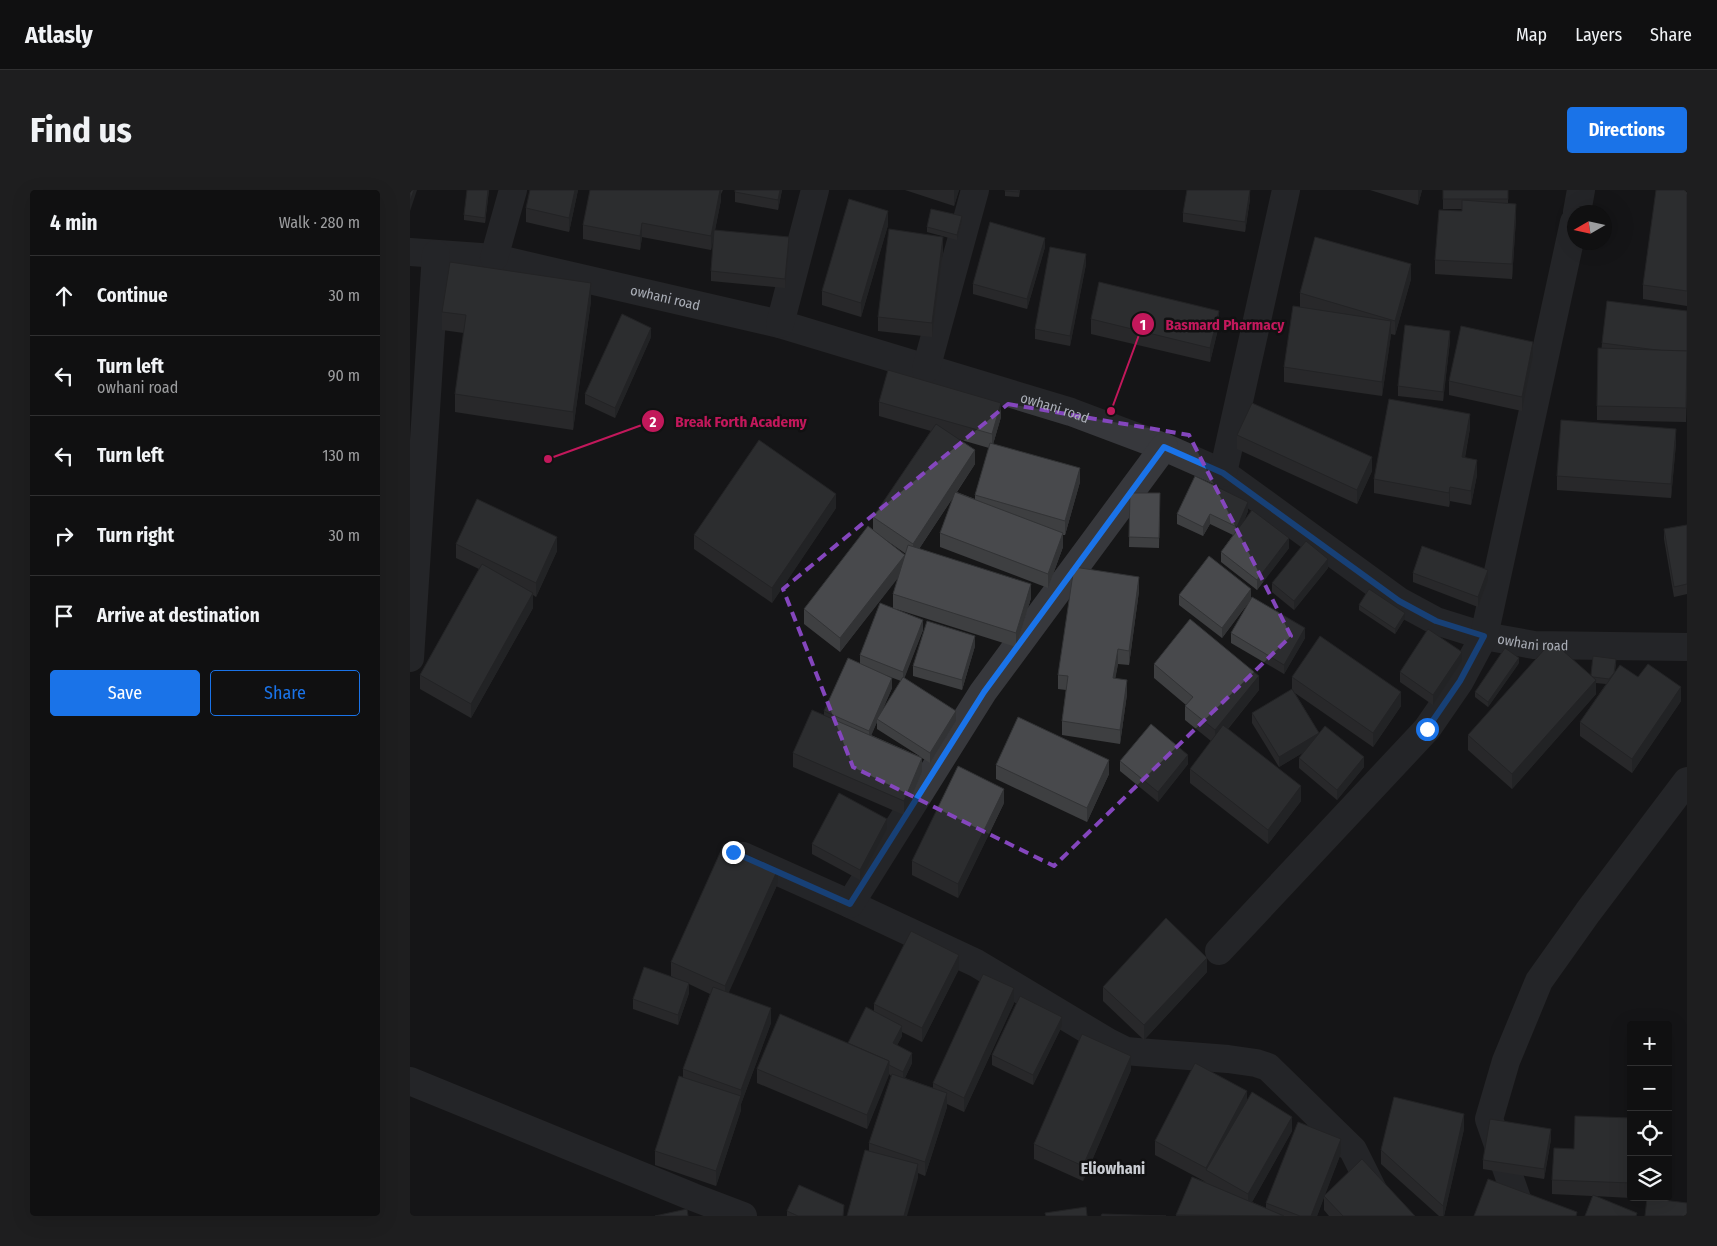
<!DOCTYPE html>
<meta charset="utf-8">
<style>
body{margin:0;font-family:"Fira Sans Condensed",sans-serif;background:#1e1e1f;color:#f1f3f6}
.controls{position:absolute;right:15px;bottom:15px;display:grid;overflow:hidden;border-radius:5px;box-shadow:0 5px 20px #0002}
.controls button{width:45px;height:45px;display:grid;place-items:center;padding:0;border:0;border-bottom:1px solid #303031;background:#101011;color:#f1f3f6;font:25px sans-serif}
.compass{position:absolute;left:1157px;top:15px;width:45px;height:45px;border-radius:50%;background:#101011;box-shadow:0 5px 20px #0002;rotate:261deg}
.stop{position:absolute;width:15px;height:15px;margin:-11px;border:4px solid #1a73e8;border-radius:50%;background:#fff}
.stop.end{background:#1a73e8;border-color:#fff;box-shadow:0 1px 5px #0008}
.list{margin:0;padding:0;list-style:none}
h2{display:flex;justify-content:space-between;align-items:center;height:65px;margin:0;padding:0 20px;font-size:21px}
h2 small{font-size:16px;font-weight:400;color:#9c9d9f}
.list li{display:grid;grid-template-columns:32px 1fr auto;gap:15px;align-items:center;box-sizing:border-box;height:80px;padding:0 20px;border-top:1px solid #303031}
.list b{display:block;font-size:19px;white-space:nowrap}
.list p{margin:0;font-size:16px;white-space:nowrap;color:#9c9d9f}
.list em{font-size:16px;font-style:normal;color:#9c9d9f}
.actions{display:flex;gap:10px;padding:15px 20px}
.actions a{flex:1;padding:11px 0;border:1px solid #1a73e8;border-radius:5px;text-align:center;font-size:18px;color:#1a73e8}
.actions .main{background:#1a73e8;color:#fff}
.icon{flex:none;width:28px;height:28px;fill:none;stroke:currentColor;stroke-width:2;stroke-linecap:round;stroke-linejoin:round}
.map{position:relative;flex:none;width:1277px;height:1026px;overflow:hidden;border-radius:5px}
header{display:flex;align-items:center;gap:30px;box-sizing:border-box;height:70px;padding:0 25px;background:#101011;border-bottom:1px solid #303031}
header strong{font-size:24px}
nav{display:flex;gap:28px;margin-inline-start:auto;font-size:18px}
.intro{display:flex;align-items:center;justify-content:space-between;box-sizing:border-box;height:120px;padding:0 30px}
h1{margin:0;font-size:35px}
.button{padding:12px 22px;border-radius:5px;background:#1a73e8;color:#fff;font-size:18px;font-weight:700}
main{display:flex;gap:30px;padding:0 30px}
aside{flex:1;background:#101011;border-radius:5px;box-shadow:0 5px 20px #0002}
.map>svg:first-child{display:block}
.lines{fill:none;stroke-linecap:round;stroke-linejoin:round}
.minor{stroke:#37383c;stroke-width:28}
.wall{fill:#3e3f41;fill-rule:evenodd}
.shaded-wall{fill:#323335}
.building{fill:#48494c;stroke:#323335}
.route{stroke:#1a73e8;stroke-width:6}
.marked{fill:none;stroke:#8446bd;stroke-width:4;stroke-dasharray:10 6;stroke-linejoin:round}
.labels{text-anchor:middle;stroke-width:5;stroke-linejoin:round;paint-order:stroke}
.street-label{font-size:14px;fill:#a9adb6;stroke:#111112}
.quarter-label{font-size:16px;font-weight:bold;fill:#c9ccd2;stroke:#111112}
.leader{fill:none;stroke:#c2185b;stroke-width:2}
.callout-dot{fill:#c2185b;stroke:#111112;stroke-width:2}
.mark-label{font-size:15px;text-anchor:middle;font-weight:bold;fill:#fff}
.callout-label{font-size:15px;text-anchor:middle;font-weight:bold;fill:#c2185b;stroke:#111112;stroke-width:5;stroke-linejoin:round;paint-order:stroke}
</style>
<header>
<strong>Atlasly</strong>
<nav><a>Map</a><a>Layers</a><a>Share</a></nav>
</header>
<div class="intro"><h1>Find us</h1><a class="button">Directions</a></div>
<main>
<aside>
<h2>4 min<small>Walk · 280 m</small></h2>
<ul class="list">
<li><svg class="icon" aria-label="ahead" viewBox="0 0 24 24"><path d="M12 20V5M6 11l6-6 6 6"/></svg><div><b>Continue</b></div><em>30 m</em></li>
<li><svg class="icon" aria-label="left" viewBox="0 0 24 24"><path d="M17 20v-9H6M10 6l-5 5 5 5"/></svg><div><b>Turn left</b><p>owhani road</p></div><em>90 m</em></li>
<li><svg class="icon" aria-label="left" viewBox="0 0 24 24"><path d="M17 20v-9H6M10 6l-5 5 5 5"/></svg><div><b>Turn left</b></div><em>130 m</em></li>
<li><svg class="icon" aria-label="right" viewBox="0 0 24 24"><path d="M7 20v-9h11M14 6l5 5-5 5"/></svg><div><b>Turn right</b></div><em>30 m</em></li>
<li><svg class="icon" aria-label="arrive" viewBox="0 0 24 24"><path d="M6 21V4h12l-3 4 3 4H6"/></svg><div><b>Arrive at destination</b></div></li>
</ul>
<div class="actions"><a class="main">Save</a><a>Share</a></div>
</aside>
<div class="map">
<svg width="1277" height="1026" viewBox="0 0 1277 1026">
<rect width="100%" height="100%" fill="#161617"/>
<g class="lines">
<g class="minor">
<polyline points="1167,22 1171,0"/>
<path id="s1" d="M0,62L84,68L370,134L661,222L754,257L813,283L989,411L1026,431L1074,446L1124,455L1277,457"/>
<polyline points="84,68 103,0"/>
<polyline points="370,134 405,0"/>
<polyline points="516,179 565,0"/>
<polyline points="813,283 876,0"/>
<polyline points="0,468 26,64"/>
<polyline points="333,666 440,714 566,773 698,852 716,861 727,862 818,869 846,873 858,877 943,960 976,1026"/>
<polyline points="440,714 573,502 754,257"/>
<polyline points="809,761 1017,539 1050,491 1074,446 1164,32"/>
<polyline points="0,891 283,1007 333,1026"/>
<polyline points="1113,1026 1079,929 1096,871 1129,791 1178,722 1277,591"/>
</g>
</g>
<g class="wall">
<polygon points="79,0 75,33 54,30 54,25"/>
<polygon points="168,0 159,42 116,32 116,18"/>
<polygon points="180,0 313,0 311,4 311,10 305,40 379,57 375,98 301,91 301,81 304,47 301,60 232,47 230,60 173,49 173,35"/>
<polygon points="325,0 372,0 368,20 325,12"/>
<polygon points="495,0 549,0 544,16"/>
<polygon points="610,0 609,7 595,6 595,1"/>
<polygon points="960,0 1012,0 1008,15"/>
<polygon points="1033,0 1098,0 1098,13 1106,28 1102,89 1025,84 1025,70 1052,21 1052,19 1033,19"/>
<polygon points="1277,0 1277,116 1233,109 1233,95"/>
<polygon points="840,9 835,42 773,32 773,23"/>
<polygon points="552,31 547,50 517,42 517,37"/>
<polygon points="478,35 451,127 412,115 412,101"/>
<polygon points="635,57 617,119 563,104 563,94"/>
<polygon points="533,61 522,147 468,141 468,127"/>
<polygon points="676,74 660,156 625,149 625,139"/>
<polygon points="1001,89 985,145 981,144 972,206 874,192 874,177 890,117 890,103"/>
<polygon points="181,111 163,240 45,222 45,204 54,143 32,140 32,122"/>
<polygon points="1277,121 1277,198 1276,232 1187,230 1187,216 1192,153"/>
<polygon points="681,129 809,135 800,172 681,144"/>
<polygon points="241,147 205,228 175,214 175,204"/>
<polygon points="1040,151 1033,211 988,206 988,196"/>
<polygon points="1123,166 1112,221 1039,205 1039,191"/>
<path d="M469,212L591,227L583,254L670,292L655,345H653V357L638,398L530,357V343L544,306L509,359L621,408L606,457L486,419L513,440L494,488L546,531L520,573L512,568V582L494,625L383,577V563L414,525V521L450,473V465L483,418V404L489,386L430,462L394,434V419L463,341V327L521,241L469,226ZM548,249L579,258L565,305V309L547,302L565,274ZM473,348L496,364L495,368ZM475,485L491,491L472,521L482,498ZM467,532V539L511,567L461,545Z"/>
<polygon points="1060,238 1055,268 1067,285 1061,315 1040,311 1039,317 964,303 964,289"/>
<polygon points="827,245 962,281 947,314 827,259"/>
<polygon points="1266,253 1261,308 1147,300 1147,286"/>
<polygon points="720,303 750,303 749,358 719,357"/>
<polygon points="426,318 362,413 284,359 284,345"/>
<polygon points="838,321 834,331 879,358 847,400 811,372 811,362 823,345 800,334 793,346 767,334 767,324"/>
<polygon points="1277,335 1277,404 1264,407 1254,349 1254,339"/>
<polygon points="46,354 147,361 126,407 123,405 123,418 61,528 10,499 10,485 69,379 46,368"/>
<polygon points="918,378 884,420 862,402 862,393"/>
<polygon points="1003,383 1078,390 1068,417 1003,392"/>
<polygon points="729,401 719,475 708,474 705,488 717,504 710,554 652,545 652,531 656,500 648,499 648,485"/>
<polygon points="769,405 841,408 895,448 874,484 821,453 821,443 839,412 812,448 769,415"/>
<polygon points="949,415 995,428 985,444 949,420"/>
<polygon points="565,456 552,500 503,486 503,476"/>
<polygon points="1052,471 1023,515 990,492 990,482"/>
<polygon points="1109,473 1078,517 1065,507 1065,502"/>
<polygon points="744,474 849,500 818,539 891,611 858,654 780,593 780,579 801,551 775,530 775,516 776,515 744,488"/>
<polygon points="1206,474 1205,481 1228,487 1271,511 1222,583 1170,546 1170,532 1196,494 1186,493 1186,504 1102,599 1058,560 1058,545"/>
<polygon points="882,487 991,516 963,557 885,503 909,543 954,577 927,610 889,578 889,568 894,562 869,577 842,533 842,523 882,500"/>
<polygon points="710,571 778,574 748,612 710,581"/>
<polygon points="586,575 699,584 677,632 586,589"/>
<polygon points="594,613 548,708 502,685 502,671"/>
<polygon points="477,639 450,690 402,664 402,654"/>
<polygon points="368,693 318,803 361,833 331,914 331,920 306,996 245,975 245,961 273,887 273,879 300,804 279,794 279,803 268,835 223,819 223,809 271,791 261,786 261,772"/>
<polygon points="549,779 512,852 492,842 492,846 487,855 502,873 495,888 523,898 523,893 604,813 554,922 537,914 537,917 515,986 508,983 508,988 459,961 459,953 481,886 479,884 457,939 347,893 347,879 438,853 464,822 464,814"/>
<polygon points="797,782 734,850 693,811 693,797"/>
<polygon points="652,836 623,895 582,875 582,865"/>
<polygon points="721,880 673,991 624,969 624,954"/>
<polygon points="837,911 882,941 842,1012 856,1018 856,1013 931,963 915,1004 1005,1026 919,1026 914,1020 914,1007 907,1026 766,1026 782,987 796,992 745,965 745,951"/>
<polygon points="1221,928 1221,1008 1184,1006 1227,1026 1182,1006 1142,1004 1142,990 1164,959"/>
<polygon points="1054,939 1034,1026 1029,1026 971,974 971,960"/>
<polygon points="1141,949 1134,989 1073,979 1073,970"/>
<polygon points="377,1021 434,1026 377,1026"/>
</g>
<g class="shaded-wall">
<polygon points="4,0 7,0 0,21 0,11"/>
<polygon points="78,0 79,0 75,33 75,28"/>
<polygon points="165,0 168,0 159,42 159,28"/>
<polygon points="310,0 311,0 311,10 301,60 301,46"/>
<polygon points="370,0 372,0 368,20 368,10"/>
<polygon points="544,0 549,0 544,16"/>
<polygon points="840,0 840,9 835,42 835,32"/>
<polygon points="1008,0 1012,0 1008,15"/>
<polygon points="1106,14 1106,28 1102,89 1102,74"/>
<polygon points="478,21 478,35 451,127 451,113"/>
<polygon points="552,26 552,31 547,50 547,45"/>
<polygon points="232,33 232,47 230,60 230,46"/>
<polygon points="379,47 379,57 375,98 375,89"/>
<polygon points="533,47 533,61 522,147 522,133"/>
<polygon points="635,48 635,57 617,119 617,109"/>
<polygon points="676,64 676,74 660,156 660,146"/>
<polygon points="1001,74 1001,89 985,145 985,131"/>
<polygon points="181,93 181,111 163,240 163,222"/>
<polygon points="809,121 809,135 800,172 800,158"/>
<polygon points="981,131 981,145 972,206 972,192"/>
<polygon points="241,138 241,147 205,228 205,218"/>
<polygon points="1040,141 1040,151 1033,211 1033,202"/>
<polygon points="1123,152 1123,166 1112,221 1112,207"/>
<polygon points="591,213 591,227 582,258 582,244"/>
<polygon points="1060,224 1060,238 1052,282 1052,267"/>
<polygon points="1266,239 1266,253 1261,308 1261,294"/>
<polygon points="565,260 565,274 503,368 503,354"/>
<polygon points="962,267 962,281 947,314 947,300"/>
<polygon points="1067,270 1067,285 1061,315 1061,301"/>
<polygon points="670,278 670,292 655,345 655,331"/>
<polygon points="1040,297 1040,311 1039,317 1039,303"/>
<polygon points="426,304 426,318 362,413 362,398"/>
<polygon points="838,312 838,321 827,347 827,337"/>
<polygon points="800,324 800,334 793,346 793,337"/>
<polygon points="653,343 653,357 638,398 638,384"/>
<polygon points="147,347 147,361 126,407 126,393"/>
<polygon points="879,348 879,358 847,400 847,390"/>
<polygon points="495,365 495,379 430,462 430,448"/>
<polygon points="918,369 918,378 884,420 884,411"/>
<polygon points="1078,380 1078,390 1068,417 1068,407"/>
<polygon points="729,387 729,401 719,475 719,461"/>
<polygon points="621,394 621,408 606,457 606,443"/>
<polygon points="841,399 841,409 812,448 812,438"/>
<polygon points="123,403 123,418 61,528 61,514"/>
<polygon points="995,423 995,428 985,444 985,439"/>
<polygon points="513,430 513,440 493,492 493,482"/>
<polygon points="895,438 895,448 874,484 874,475"/>
<polygon points="565,446 565,456 552,500 552,490"/>
<polygon points="708,459 708,474 703,502 703,488"/>
<polygon points="1052,462 1052,471 1023,515 1023,505"/>
<polygon points="1109,468 1109,473 1078,517 1078,512"/>
<polygon points="849,486 849,500 805,554 805,540"/>
<polygon points="482,488 482,498 468,530 467,529 467,532 459,551 459,541"/>
<polygon points="717,490 717,504 710,554 710,540"/>
<polygon points="1186,490 1186,504 1102,599 1102,584"/>
<polygon points="1271,497 1271,511 1222,583 1222,569"/>
<polygon points="991,502 991,516 963,557 963,543"/>
<polygon points="546,521 546,531 520,573 520,563"/>
<polygon points="909,543 909,553 869,577 869,567"/>
<polygon points="778,565 778,574 748,612 748,602"/>
<polygon points="954,567 954,577 927,610 927,600"/>
<polygon points="512,568 512,582 494,625 494,611"/>
<polygon points="699,570 699,584 677,632 677,618"/>
<polygon points="891,596 891,611 858,654 858,640"/>
<polygon points="594,599 594,613 548,708 548,694"/>
<polygon points="477,629 477,639 450,690 450,680"/>
<polygon points="368,679 368,693 315,811 315,796"/>
<polygon points="549,765 549,779 512,852 512,838"/>
<polygon points="797,768 797,782 734,850 734,835"/>
<polygon points="279,793 279,803 268,835 268,825"/>
<polygon points="604,798 604,813 554,922 554,908"/>
<polygon points="361,818 361,833 331,914 331,900"/>
<polygon points="652,827 652,836 623,895 623,885"/>
<polygon points="492,836 492,846 483,863 483,853"/>
<polygon points="502,863 502,873 493,892 493,882"/>
<polygon points="721,866 721,880 673,991 673,976"/>
<polygon points="479,871 479,885 457,939 457,925"/>
<polygon points="837,901 837,915 796,980 796,978"/>
<polygon points="537,903 537,917 515,986 515,972"/>
<polygon points="331,906 331,920 306,996 306,981"/>
<polygon points="1054,924 1054,939 1034,1026 1033,1026 1033,1016"/>
<polygon points="882,927 882,941 838,1019 838,1004"/>
<polygon points="1141,939 1141,949 1134,989 1134,979"/>
<polygon points="931,949 931,963 907,1026 901,1026"/>
<polygon points="508,974 508,988 497,1026 494,1026"/>
</g>
<g class="building">
<polygon points="0,0 4,0 0,11"/>
<polygon points="57,0 78,0 75,28 54,25"/>
<polygon points="120,0 165,0 159,28 116,18"/>
<polygon points="180,0 310,0 301,46 232,33 230,46 173,35"/>
<polygon points="325,0 370,0 368,10 325,2"/>
<polygon points="595,0 609,0 609,2 595,1"/>
<polygon points="777,0 840,0 835,32 773,23"/>
<rect x="1033" y="0" width="65" height="9"/>
<polygon points="1246,0 1277,0 1277,101 1233,95"/>
<polygon points="439,9 478,21 451,113 412,101"/>
<polygon points="1052,10 1106,14 1102,74 1025,70 1029,20 1052,21"/>
<polygon points="521,19 552,26 547,45 517,37"/>
<polygon points="580,32 635,48 617,109 563,94"/>
<polygon points="479,39 533,47 522,133 468,127"/>
<polygon points="304,40 379,47 375,89 301,81"/>
<polygon points="905,47 1001,74 985,131 890,103"/>
<polygon points="640,57 676,64 660,146 625,139"/>
<polygon points="40,72 181,93 163,222 45,204 56,125 32,122"/>
<polygon points="689,92 809,121 800,158 681,129"/>
<polygon points="1197,111 1277,121 1277,161 1255,161 1192,153"/>
<polygon points="883,116 981,131 972,192 874,177"/>
<polygon points="212,124 241,138 205,218 175,204"/>
<polygon points="995,135 1040,141 1033,202 988,196"/>
<polygon points="1051,136 1123,152 1112,207 1039,191"/>
<polygon points="1188,158 1277,161 1276,218 1187,216"/>
<polygon points="478,180 591,213 582,244 469,212"/>
<polygon points="979,209 1060,224 1052,267 1067,270 1061,301 1040,297 1039,303 964,289"/>
<polygon points="842,213 962,267 947,300 827,245"/>
<polygon points="1151,230 1266,239 1261,294 1147,286"/>
<polygon points="526,234 565,260 503,354 463,327"/>
<polygon points="349,250 426,304 362,398 284,345"/>
<polygon points="580,253 670,278 655,331 565,305"/>
<polygon points="785,286 838,312 827,337 800,324 793,337 767,324"/>
<polygon points="545,302 653,343 638,384 530,343"/>
<polygon points="720,303 750,303 749,348 719,347"/>
<polygon points="67,309 147,347 126,393 46,354"/>
<polygon points="842,320 879,348 847,390 811,362"/>
<polygon points="1277,335 1277,394 1264,397 1254,339"/>
<polygon points="458,336 495,365 430,448 394,419"/>
<polygon points="896,351 918,369 884,411 862,393"/>
<polygon points="498,355 621,394 606,443 483,404"/>
<polygon points="1012,356 1078,380 1068,407 1003,383"/>
<polygon points="799,366 841,399 812,438 769,405"/>
<polygon points="72,374 123,403 61,514 10,485"/>
<polygon points="664,377 729,387 719,461 708,459 703,488 717,490 710,540 652,531 658,486 648,485"/>
<polygon points="959,399 995,423 985,439 949,415"/>
<polygon points="842,407 895,438 874,475 821,443"/>
<polygon points="470,413 513,430 493,482 450,465"/>
<polygon points="780,429 849,486 805,540 775,516 783,507 744,474"/>
<polygon points="517,431 565,446 552,490 503,476"/>
<polygon points="1018,439 1052,462 1023,505 990,482"/>
<polygon points="910,446 991,502 963,543 882,487"/>
<polygon points="1142,451 1186,490 1102,584 1058,545"/>
<polygon points="1095,458 1109,468 1078,512 1065,502"/>
<polygon points="1183,466 1206,469 1204,483 1199,489 1183,487 1181,485"/>
<polygon points="438,468 482,488 459,541 414,521"/>
<polygon points="1238,474 1271,497 1222,569 1170,532 1210,475 1228,487"/>
<polygon points="493,487 546,521 520,563 467,529"/>
<polygon points="882,499 909,543 869,567 842,523"/>
<polygon points="402,520 512,568 494,611 383,563"/>
<polygon points="608,527 699,570 677,618 586,575"/>
<polygon points="741,534 778,565 748,602 710,571"/>
<polygon points="813,535 891,596 858,640 780,579"/>
<polygon points="915,536 954,567 927,600 889,568"/>
<polygon points="548,576 594,599 548,694 502,671"/>
<polygon points="429,603 477,629 450,680 402,654"/>
<polygon points="314,654 368,679 315,796 261,772"/>
<polygon points="756,728 797,768 734,835 693,797"/>
<polygon points="501,741 549,765 512,838 464,814"/>
<polygon points="234,777 279,793 268,825 223,809"/>
<polygon points="573,784 604,798 554,908 523,893"/>
<polygon points="303,797 361,818 331,900 273,879"/>
<polygon points="610,806 652,827 623,885 582,865"/>
<polygon points="456,817 492,836 483,853 502,863 493,882 479,875 479,871 438,853"/>
<polygon points="370,824 479,871 457,925 347,879"/>
<polygon points="672,844 721,866 673,976 624,954"/>
<polygon points="785,873 837,901 796,978 745,951"/>
<polygon points="482,884 537,903 515,972 459,953"/>
<polygon points="269,886 331,906 306,981 245,961"/>
<polygon points="842,902 882,927 838,1004 796,980"/>
<polygon points="984,907 1054,924 1033,1016 971,960"/>
<polygon points="1165,926 1221,928 1221,993 1142,990 1144,958 1164,959"/>
<polygon points="1080,929 1141,939 1134,979 1073,970"/>
<polygon points="888,932 931,949 901,1026 890,1026 856,1013"/>
<polygon points="455,960 508,974 494,1026 437,1026"/>
<polygon points="952,969 1005,1026 933,1026 914,1006"/>
<polygon points="782,987 874,1026 766,1025"/>
<polygon points="1078,989 1167,1022 1166,1026 1064,1026"/>
<polygon points="389,995 434,1015 433,1026 388,1026 377,1021"/>
<polygon points="1183,1005 1227,1023 1226,1026 1175,1026"/>
<polygon points="1237,1008 1277,1013 1277,1026 1235,1026"/>
<polygon points="676,1017 677,1026 636,1026 635,1023"/>
<polygon points="277,1019 278,1026 245,1026"/>
<polygon points="692,1024 756,1026 691,1026"/>
</g>
<g class="lines">
<polyline class="route" points="323,662 440,714 574,502 754,257 813,283 989,411 1026,431 1074,446 1050,491 1017,539"/>
</g>
<path d="M0 0H1277V1026H0ZM598,214L779,245L881,446L644,676L443,577L373,399Z" fill="#161617" fill-opacity=".55" fill-rule="evenodd"/>
<path class="marked" d="M598,214L779,245L881,446L644,676L443,577L373,399Z"/>
<g class="labels">
<g class="street-label">
<text dy="5" stroke="none"><textPath href="#s1" startOffset="260">owhani road</textPath></text>
<text dy="5" stroke="none"><textPath href="#s1" startOffset="665">owhani road</textPath></text>
<text dy="5" stroke="none"><textPath href="#s1" startOffset="1205">owhani road</textPath></text>
</g>
<g class="quarter-label">
<text x="703" y="984">Eliowhani</text>
</g>
</g>
<path class="leader" d="M701 221L733 134M138 269L243 231"/>
<g class="callout-dot">
<circle cx="701" cy="221" r="5"/>
<circle cx="138" cy="269" r="5"/>
<circle cx="733" cy="134" r="12"/>
<circle cx="243" cy="231" r="12"/>
</g>
<g class="mark-label">
<text x="733" y="140">1</text>
<text x="243" y="237">2</text>
</g>
<g class="callout-label">
<text x="815" y="140">Basmard Pharmacy</text>
<text x="331" y="237">Break Forth Academy</text>
</g>
</svg>
<div class="controls">
<button>+</button>
<button>−</button>
<button><svg class="icon" aria-label="locate" viewBox="0 0 24 24"><circle cx="12" cy="12" r="6"/><path d="M12 2v4M12 18v4M2 12h4M18 12h4"/></svg></button>
<button><svg class="icon" aria-label="layers" viewBox="0 0 24 24"><path d="M12 4l9 5-9 5-9-5zM3 14l9 5 9-5"/></svg></button>
</div>
<svg class="compass" viewBox="-18 -18 36 36"><path d="M0-13l5 13h-10z" fill="#e53935"/><path d="M0 13l5-13h-10z" fill="#9c9d9f"/></svg>
<div class="stop" style="left:1017px;top:539px"></div>
<div class="stop end" style="left:323px;top:662px"></div>
</div>
</main>
